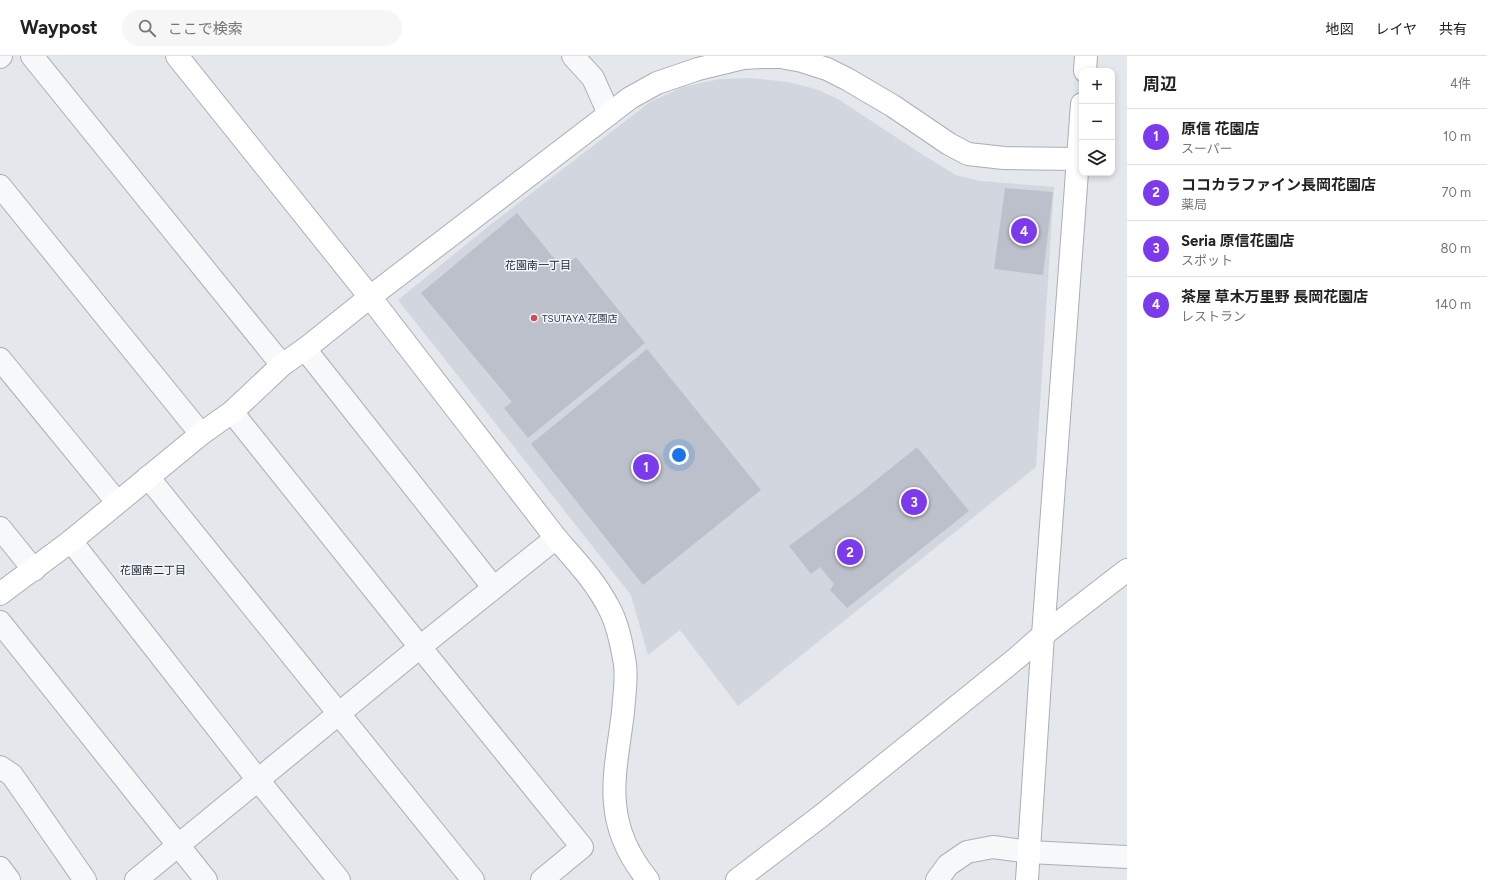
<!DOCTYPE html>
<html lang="ja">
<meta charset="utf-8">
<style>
body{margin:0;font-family:Figtree,"Noto Sans JP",sans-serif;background:#f6f6f6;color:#222}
.controls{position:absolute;right:12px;top:12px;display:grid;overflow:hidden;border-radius:8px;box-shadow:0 2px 6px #0003}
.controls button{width:36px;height:36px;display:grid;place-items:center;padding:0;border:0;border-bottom:1px solid #e0e0e0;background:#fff;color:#222;font:20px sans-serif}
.you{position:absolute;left:679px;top:399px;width:14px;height:14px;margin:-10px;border:3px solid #fff;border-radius:50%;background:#1a73e8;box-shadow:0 0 0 6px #1a73e833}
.badge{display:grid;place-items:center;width:26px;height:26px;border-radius:50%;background:#7c3aed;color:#fff;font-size:13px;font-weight:700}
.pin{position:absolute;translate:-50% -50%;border:2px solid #fff;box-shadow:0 1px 4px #0006}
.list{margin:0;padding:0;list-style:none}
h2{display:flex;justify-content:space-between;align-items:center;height:52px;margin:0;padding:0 16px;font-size:17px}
h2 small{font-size:13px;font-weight:400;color:#767676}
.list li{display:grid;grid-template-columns:26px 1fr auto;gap:12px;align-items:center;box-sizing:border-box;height:56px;padding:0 16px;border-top:1px solid #e0e0e0}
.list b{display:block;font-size:15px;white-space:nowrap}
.list p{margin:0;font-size:13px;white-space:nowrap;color:#767676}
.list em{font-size:13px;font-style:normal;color:#767676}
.icon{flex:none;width:22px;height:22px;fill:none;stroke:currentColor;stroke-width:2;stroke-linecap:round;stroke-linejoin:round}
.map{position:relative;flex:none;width:1127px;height:824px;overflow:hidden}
header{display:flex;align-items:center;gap:24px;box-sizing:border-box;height:56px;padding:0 20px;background:#fff;border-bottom:1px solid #e0e0e0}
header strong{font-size:19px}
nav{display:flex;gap:22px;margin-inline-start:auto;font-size:14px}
.search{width:280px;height:36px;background:#f6f6f6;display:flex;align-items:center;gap:10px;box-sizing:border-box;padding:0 14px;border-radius:22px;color:#767676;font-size:15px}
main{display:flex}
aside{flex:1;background:#fff}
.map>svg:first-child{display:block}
.built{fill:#d2d6de}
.building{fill:#bbc0ca}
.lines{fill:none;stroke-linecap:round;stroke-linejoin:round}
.street-casing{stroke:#a9aeb7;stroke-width:24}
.secondary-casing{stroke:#a9aeb7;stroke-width:24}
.street{stroke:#f7f8fa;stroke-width:22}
.secondary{stroke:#fff;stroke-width:22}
.poi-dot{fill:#d1495b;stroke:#f4f6f9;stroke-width:1.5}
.labels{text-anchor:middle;stroke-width:3;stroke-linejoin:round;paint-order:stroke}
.poi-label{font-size:10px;fill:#2b3445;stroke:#f4f6f9;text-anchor:start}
.neighbourhood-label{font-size:11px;fill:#1d2536;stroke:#f4f6f9}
</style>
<header>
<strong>Waypost</strong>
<div class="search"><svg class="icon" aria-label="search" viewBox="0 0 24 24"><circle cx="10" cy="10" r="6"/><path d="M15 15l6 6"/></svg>ここで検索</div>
<nav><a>地図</a><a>レイヤ</a><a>共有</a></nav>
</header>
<main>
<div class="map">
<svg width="1127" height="824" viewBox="0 0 1127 824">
<rect width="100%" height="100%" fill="#e4e7ec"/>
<polygon class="built" points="750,22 787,26 816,33 838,43 923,99 956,119 980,125 1054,131 1036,411 738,650 680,574 648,599 631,539 398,244 490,169 650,46 683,31 720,23"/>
<g class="building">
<polygon points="1005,132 1053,136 1043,219 994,213"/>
<polygon points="517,157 562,212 576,201 645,287 528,382 504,352 512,346 421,237"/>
<polygon points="647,293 761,434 643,529 531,388"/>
<polygon points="917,391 969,455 847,552 830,534 834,528 820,511 811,518 789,490 859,438"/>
</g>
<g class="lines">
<defs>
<g id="street">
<polyline points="32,0 282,309"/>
<polyline points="573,0 593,22 609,58"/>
<polyline points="0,1 1,0"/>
<polyline points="0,130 201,378"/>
<polyline points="305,293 493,531"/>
<polyline points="0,303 117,446"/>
<polyline points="232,356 420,591 582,791 542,824"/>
<polyline points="148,421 473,824"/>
<polyline points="0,472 34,514"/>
<polyline points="71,485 258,724 339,824"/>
<polyline points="0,566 206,824"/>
<polyline points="0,711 12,719 85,824"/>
<polyline points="0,812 9,824"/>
<polyline points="136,824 420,591 556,482"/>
<polyline points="937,824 948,809 967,796 993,791 1029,796 1127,801"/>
</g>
<g id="secondary">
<path d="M177,0L370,241L556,482C575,504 596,526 609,552C618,568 622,590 625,608C627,623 624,641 623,656C620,683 612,721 615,747C617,776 630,802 648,824"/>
<polyline points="1085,15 1086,0"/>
<polyline points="0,538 71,485 201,378 232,356 282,309 305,293 370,241 630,42 657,27 698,13 743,2 762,1 781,1 802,5 827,13 847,23 893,50 949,88 968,98 1004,102 1077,103"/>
<polyline points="737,824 821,760 1018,601 1043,579 1127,514"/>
<polyline points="1027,824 1043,579 1082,48"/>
</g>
</defs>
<use href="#street" class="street-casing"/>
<use href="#secondary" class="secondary-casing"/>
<use href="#street" class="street"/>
<use href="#secondary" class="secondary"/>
</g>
<circle class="poi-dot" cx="534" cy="262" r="4"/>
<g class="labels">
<g class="poi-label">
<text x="542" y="266">TSUTAYA 花園店</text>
</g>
<g class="neighbourhood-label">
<text x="538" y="213">花園南一丁目</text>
<text x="153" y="518">花園南二丁目</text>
</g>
</g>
</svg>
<div class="controls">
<button>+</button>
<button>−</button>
<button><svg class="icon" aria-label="layers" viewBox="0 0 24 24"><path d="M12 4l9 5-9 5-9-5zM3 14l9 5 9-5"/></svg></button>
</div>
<div class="you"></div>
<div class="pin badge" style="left:646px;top:411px">1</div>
<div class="pin badge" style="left:850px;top:496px">2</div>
<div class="pin badge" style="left:914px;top:446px">3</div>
<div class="pin badge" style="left:1024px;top:175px">4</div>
</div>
<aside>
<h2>周辺<small>4件</small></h2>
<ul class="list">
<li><span class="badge">1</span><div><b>原信 花園店</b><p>スーパー</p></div><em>10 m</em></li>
<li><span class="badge">2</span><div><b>ココカラファイン長岡花園店</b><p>薬局</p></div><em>70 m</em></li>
<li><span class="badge">3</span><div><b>Seria 原信花園店</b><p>スポット</p></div><em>80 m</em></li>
<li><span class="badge">4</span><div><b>茶屋 草木万里野 長岡花園店</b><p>レストラン</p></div><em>140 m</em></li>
</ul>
</aside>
</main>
